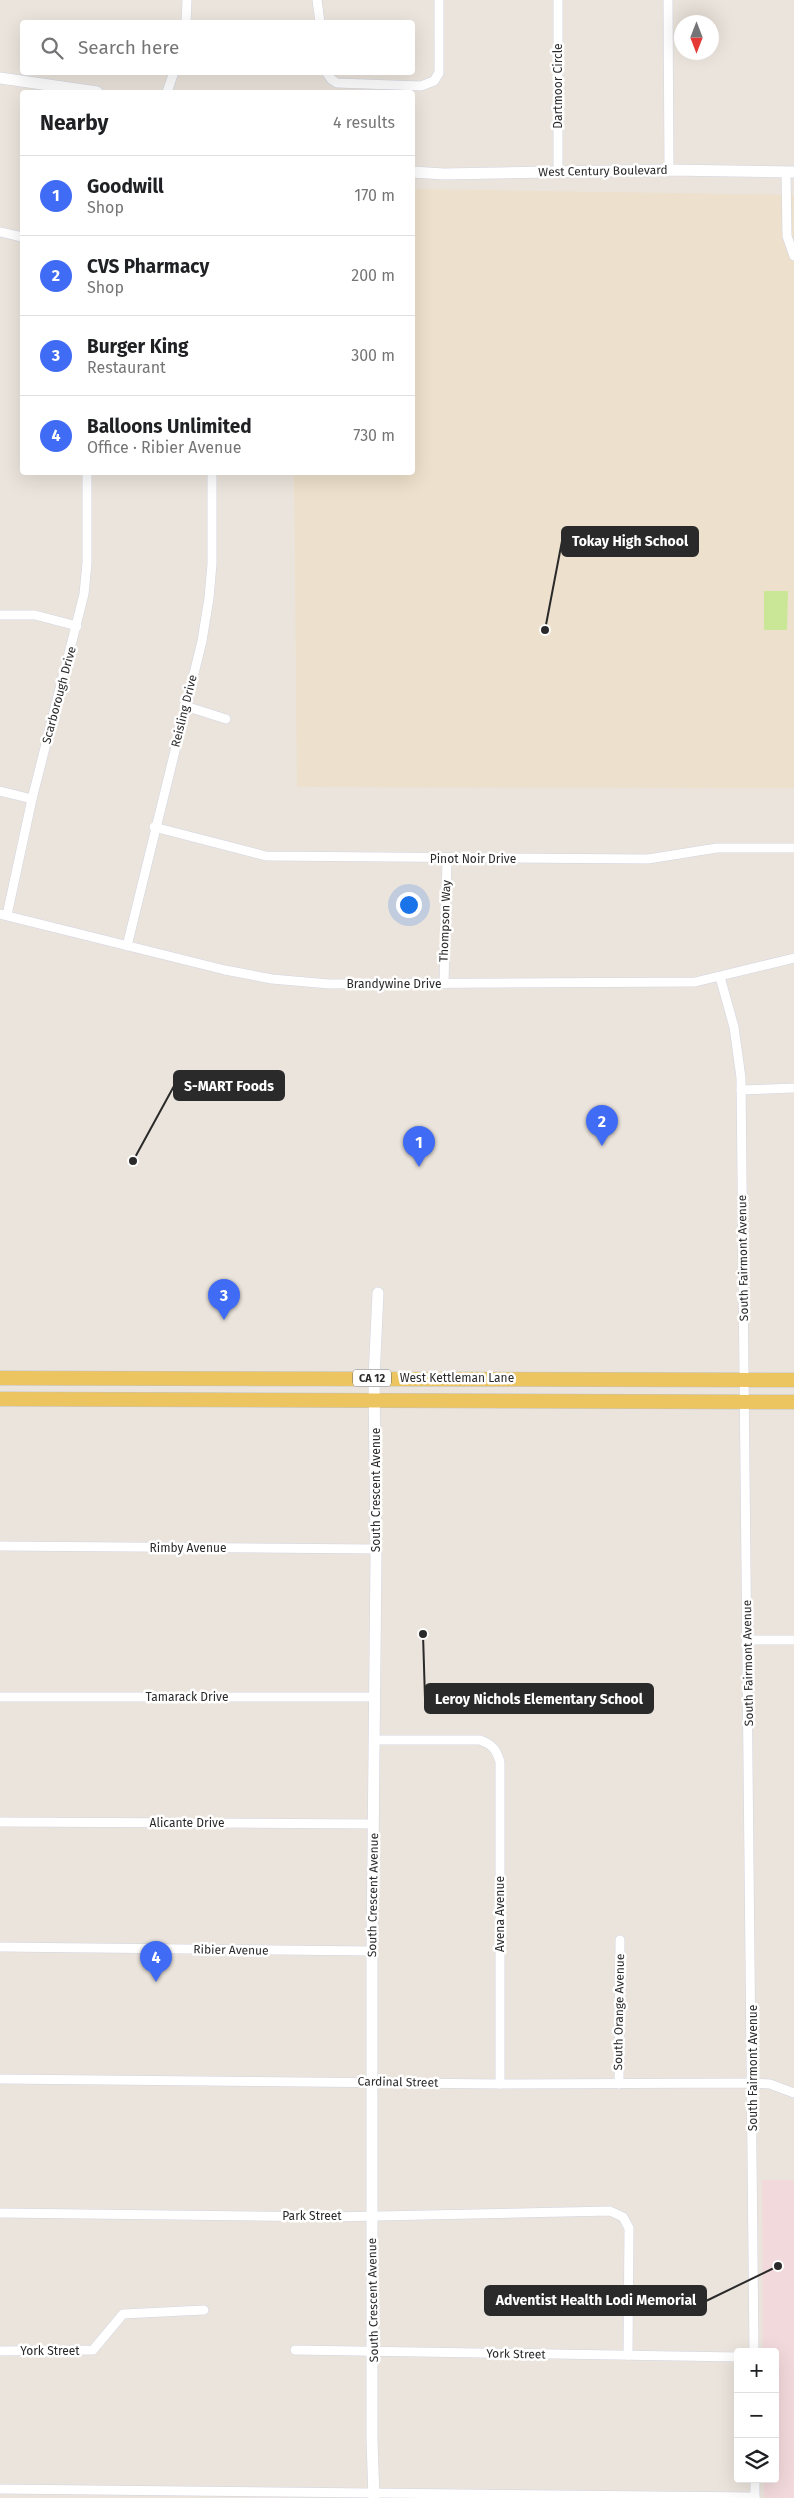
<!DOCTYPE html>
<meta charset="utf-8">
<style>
body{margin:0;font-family:"Fira Sans",sans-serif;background:#f6f6f6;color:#202124}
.controls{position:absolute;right:15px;bottom:15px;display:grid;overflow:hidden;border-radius:5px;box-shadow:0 5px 20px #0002}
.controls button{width:45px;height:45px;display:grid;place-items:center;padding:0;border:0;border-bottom:1px solid #e0e0e0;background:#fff;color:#202124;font:25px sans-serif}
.compass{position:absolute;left:674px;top:15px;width:45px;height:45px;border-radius:50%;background:#fff;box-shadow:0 5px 20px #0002;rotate:180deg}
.you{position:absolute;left:408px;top:904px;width:18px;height:18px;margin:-12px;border:4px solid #fff;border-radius:50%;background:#1a73e8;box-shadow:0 0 0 8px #1a73e833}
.badge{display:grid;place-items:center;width:32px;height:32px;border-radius:50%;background:#406bf4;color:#fff;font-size:16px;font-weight:700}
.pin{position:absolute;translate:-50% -41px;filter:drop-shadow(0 1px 2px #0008)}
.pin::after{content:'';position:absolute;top:26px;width:18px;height:15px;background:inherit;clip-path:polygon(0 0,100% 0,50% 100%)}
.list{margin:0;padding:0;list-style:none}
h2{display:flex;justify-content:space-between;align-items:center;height:65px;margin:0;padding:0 20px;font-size:21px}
h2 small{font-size:16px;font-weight:400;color:#757577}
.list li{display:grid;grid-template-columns:32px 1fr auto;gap:15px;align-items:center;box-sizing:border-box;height:80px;padding:0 20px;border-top:1px solid #e0e0e0}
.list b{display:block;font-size:19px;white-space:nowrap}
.list p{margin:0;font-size:16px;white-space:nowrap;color:#757577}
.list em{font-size:16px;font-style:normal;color:#757577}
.icon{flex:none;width:28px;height:28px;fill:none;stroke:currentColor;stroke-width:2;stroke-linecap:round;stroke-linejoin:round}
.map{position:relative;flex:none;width:794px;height:2498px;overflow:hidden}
.search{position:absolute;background:#fff;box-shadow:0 5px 20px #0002;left:20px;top:20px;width:395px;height:55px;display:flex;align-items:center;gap:12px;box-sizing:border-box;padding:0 18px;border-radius:5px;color:#757577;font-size:19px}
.panel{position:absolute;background:#fff;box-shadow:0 5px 20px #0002;left:20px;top:90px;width:395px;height:385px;border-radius:5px}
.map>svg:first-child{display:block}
.education{fill:#ede0cc}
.medical{fill:#f2d9dc}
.pitch{fill:#c9e796}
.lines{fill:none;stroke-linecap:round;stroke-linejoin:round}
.minor-casing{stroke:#d1d5e2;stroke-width:10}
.tertiary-casing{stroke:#d1d5e2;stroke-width:12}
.primary-casing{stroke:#c3c3c3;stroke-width:15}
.minor{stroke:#fff;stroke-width:9}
.tertiary{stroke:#fff;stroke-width:11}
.primary{stroke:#ecc460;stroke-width:14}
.labels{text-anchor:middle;stroke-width:5;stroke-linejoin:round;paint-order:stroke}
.shield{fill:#fff;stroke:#6a6a6a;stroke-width:1}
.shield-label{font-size:11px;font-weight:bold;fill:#2a2a2a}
.street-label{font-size:12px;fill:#2a2a2a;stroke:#fff}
.leader{fill:none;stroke:#2a2a2a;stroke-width:2}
.callout-dot{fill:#2a2a2a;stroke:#fff;stroke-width:2}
.callout{fill:#2a2a2a;stroke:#2a2a2a;stroke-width:2}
.callout-label{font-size:14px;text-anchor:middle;font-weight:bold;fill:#fff}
</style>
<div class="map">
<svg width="794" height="2498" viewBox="0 0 794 2498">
<rect width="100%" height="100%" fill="#ebe4dc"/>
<polygon class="education" points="413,189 794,195 794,788 297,787 294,473 412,472"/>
<polygon class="medical" points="762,2180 794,2180 794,2498 764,2498 764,2479 775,2479 775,2352 763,2352"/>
<polygon class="pitch" points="764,591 788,591 787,630 764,630"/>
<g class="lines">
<defs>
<g id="minor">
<polyline points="317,0 320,22"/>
<polyline points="558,0 558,171"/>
<polyline points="668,0 669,170"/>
<polyline points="186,22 187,0"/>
<polyline points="326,72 331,79 337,83 421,86 434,81 439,73 439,0"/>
<polyline points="167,92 174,72"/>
<polyline points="786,172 787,236 794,256"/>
<polyline points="0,232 22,237"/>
<polyline points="0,615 35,615 77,626"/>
<polyline points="185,706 226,719"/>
<polyline points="0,791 32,799"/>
<polyline points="154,827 266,856 648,859 717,848 794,848"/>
<polyline points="0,914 225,970 272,979 329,984 695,982 794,958"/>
<polyline points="7,915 32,799 84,594 87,563 87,472"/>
<polyline points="127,946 202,641 209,598 212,564 212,472"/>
<polyline points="720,977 734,1027 741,1078 754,2352"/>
<polyline points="444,984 447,859"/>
<polyline points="741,1090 794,1088"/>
<polyline points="0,1546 376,1549"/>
<polyline points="747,1640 794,1640"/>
<polyline points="0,1697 374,1697"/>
<path d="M375,1740H480C493,1745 496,1749 500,1762V2084"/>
<polyline points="0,1822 374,1824"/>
<polyline points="0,1947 372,1951"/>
<polyline points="0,2079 500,2084 753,2083 770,2084 794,2093"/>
<polyline points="619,2084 620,1940"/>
<polyline points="0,2213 331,2217 610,2211 623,2217 629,2228 628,2355"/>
<polyline points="295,2350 738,2357"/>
<polyline points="0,2351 93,2350 123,2314 204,2310"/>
<polyline points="755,2479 755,2498"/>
<polyline points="0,2489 755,2497"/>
</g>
<g id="tertiary">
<polyline points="0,78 97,92"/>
<polyline points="412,172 444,174 669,170 794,172"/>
<polyline points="374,2498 372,2440 372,1951 376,1559 374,1378 378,1293"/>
</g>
<g id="primary">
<polyline points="0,1378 794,1380"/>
<polyline points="0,1399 794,1402"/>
</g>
</defs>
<use href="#minor" class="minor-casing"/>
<use href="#tertiary" class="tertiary-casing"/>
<use href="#primary" class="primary-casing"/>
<use href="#minor" class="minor"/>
<use href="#tertiary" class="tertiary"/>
<use href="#primary" class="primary"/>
</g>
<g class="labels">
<rect class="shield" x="353" y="1369.5" width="38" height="17" rx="4"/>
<g class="shield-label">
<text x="372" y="1382">CA 12</text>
</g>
<g class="street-label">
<text transform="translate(558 86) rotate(-90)" y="4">Dartmoor Circle</text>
<text transform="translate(603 171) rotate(-1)" y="4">West Century Boulevard</text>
<text transform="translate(59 695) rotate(-75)" y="4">Scarborough Drive</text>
<text transform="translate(184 711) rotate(-76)" y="4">Reisling Drive</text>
<text x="473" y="863">Pinot Noir Drive</text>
<text transform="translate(445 921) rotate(-88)" y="4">Thompson Way</text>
<text x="394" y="988">Brandywine Drive</text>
<text transform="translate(743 1258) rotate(-91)" y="4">South Fairmont Avenue</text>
<text x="457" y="1382">West Kettleman Lane</text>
<text transform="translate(376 1490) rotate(-90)" y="4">South Crescent Avenue</text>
<text x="188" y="1552">Rimby Avenue</text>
<text transform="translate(748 1663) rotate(-91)" y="4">South Fairmont Avenue</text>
<text x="187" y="1701">Tamarack Drive</text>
<text x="187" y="1827">Alicante Drive</text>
<text transform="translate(373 1895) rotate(-89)" y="4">South Crescent Avenue</text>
<text transform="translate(500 1914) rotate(-90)" y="4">Avena Avenue</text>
<text transform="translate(231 1950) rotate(1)" y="4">Ribier Avenue</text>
<text transform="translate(619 2012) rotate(-89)" y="4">South Orange Avenue</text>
<text transform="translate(753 2068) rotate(-90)" y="4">South Fairmont Avenue</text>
<text transform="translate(398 2082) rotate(1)" y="4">Cardinal Street</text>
<text x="312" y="2220">Park Street</text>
<text transform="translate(373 2300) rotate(-91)" y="4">South Crescent Avenue</text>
<text x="50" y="2355">York Street</text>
<text transform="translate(516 2354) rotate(1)" y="4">York Street</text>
</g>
</g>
<path class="leader" d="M545 630L562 541M133 1161L174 1086M423 1634L425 1699M778 2266L706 2301"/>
<g class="callout-dot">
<circle cx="545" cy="630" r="5"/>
<circle cx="133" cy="1161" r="5"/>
<circle cx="423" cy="1634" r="5"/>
<circle cx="778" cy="2266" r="5"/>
</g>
<g class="callout">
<rect x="562" y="527" width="136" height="29" rx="5"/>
<rect x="174" y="1071" width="110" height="29" rx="5"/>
<rect x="425" y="1684" width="228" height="29" rx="5"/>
<rect x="485" y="2286" width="221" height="29" rx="5"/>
</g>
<g class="callout-label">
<text x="630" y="546">Tokay High School</text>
<text x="229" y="1091">S-MART Foods</text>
<text x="539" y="1704">Leroy Nichols Elementary School</text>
<text x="596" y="2305">Adventist Health Lodi Memorial</text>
</g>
</svg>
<div class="controls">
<button>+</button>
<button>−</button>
<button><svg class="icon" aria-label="layers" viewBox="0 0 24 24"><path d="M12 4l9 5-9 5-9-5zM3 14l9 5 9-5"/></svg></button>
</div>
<svg class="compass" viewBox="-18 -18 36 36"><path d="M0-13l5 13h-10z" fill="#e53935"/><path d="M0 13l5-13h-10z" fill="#757577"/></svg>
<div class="you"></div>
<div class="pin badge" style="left:419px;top:1167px">1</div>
<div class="pin badge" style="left:602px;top:1146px">2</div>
<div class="pin badge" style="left:224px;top:1320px">3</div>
<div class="pin badge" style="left:156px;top:1982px">4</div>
<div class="search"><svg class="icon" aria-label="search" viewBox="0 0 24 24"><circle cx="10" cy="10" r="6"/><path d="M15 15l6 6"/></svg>Search here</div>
<section class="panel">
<h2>Nearby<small>4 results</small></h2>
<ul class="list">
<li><span class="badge">1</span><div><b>Goodwill</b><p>Shop</p></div><em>170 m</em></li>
<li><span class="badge">2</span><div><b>CVS Pharmacy</b><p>Shop</p></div><em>200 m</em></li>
<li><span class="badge">3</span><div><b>Burger King</b><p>Restaurant</p></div><em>300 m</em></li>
<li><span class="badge">4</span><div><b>Balloons Unlimited</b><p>Office · Ribier Avenue</p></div><em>730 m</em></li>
</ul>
</section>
</div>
